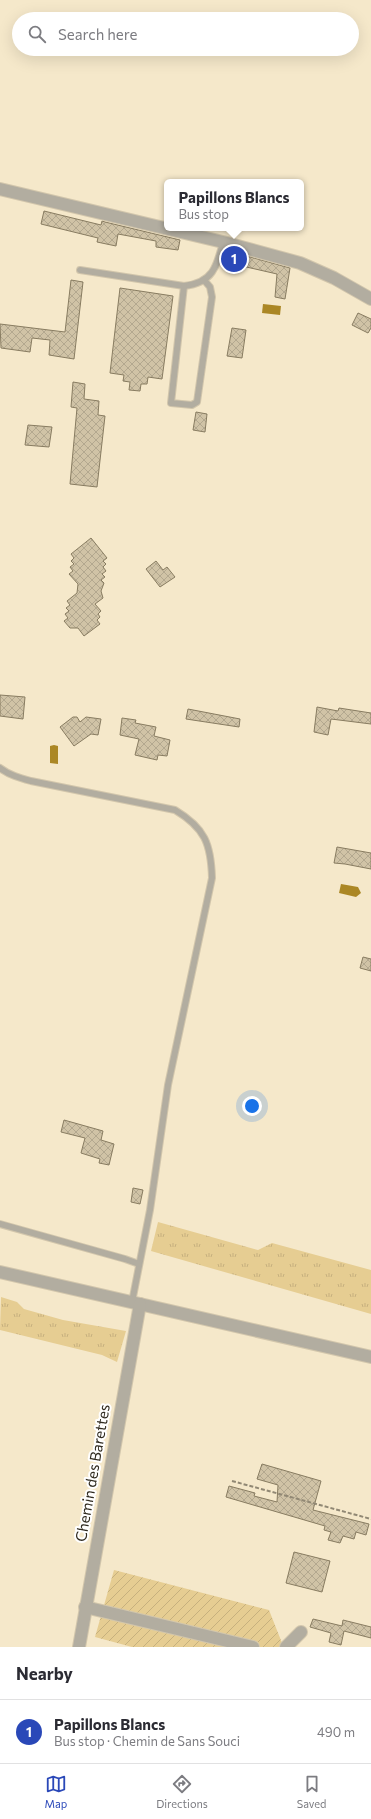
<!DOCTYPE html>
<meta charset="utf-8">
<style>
body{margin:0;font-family:Commissioner,sans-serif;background:#f7f7f7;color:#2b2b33}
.you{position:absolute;left:252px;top:1106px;width:14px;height:14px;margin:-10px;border:3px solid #fff;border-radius:50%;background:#1a73e8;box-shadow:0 0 0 6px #1a73e833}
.badge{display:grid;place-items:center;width:26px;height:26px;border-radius:50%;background:#2a48b8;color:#fff;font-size:13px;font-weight:700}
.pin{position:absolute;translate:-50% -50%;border:2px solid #fff;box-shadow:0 1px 4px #0006}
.popup{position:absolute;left:164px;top:179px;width:140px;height:52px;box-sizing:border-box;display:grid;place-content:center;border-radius:6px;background:#fff;filter:drop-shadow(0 1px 3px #0005);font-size:13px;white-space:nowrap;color:#7c7c81}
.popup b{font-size:15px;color:#2b2b33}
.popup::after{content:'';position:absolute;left:50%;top:100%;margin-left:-8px;border:8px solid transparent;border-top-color:#fff}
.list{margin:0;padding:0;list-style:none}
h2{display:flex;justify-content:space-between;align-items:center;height:52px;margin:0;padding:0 16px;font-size:17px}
h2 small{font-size:13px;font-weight:400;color:#7c7c81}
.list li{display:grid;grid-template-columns:26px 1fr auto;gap:12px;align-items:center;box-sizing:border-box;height:64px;padding:0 16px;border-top:1px solid #e1e1e2}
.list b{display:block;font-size:15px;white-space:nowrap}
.list p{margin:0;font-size:13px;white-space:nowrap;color:#7c7c81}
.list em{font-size:13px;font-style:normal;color:#7c7c81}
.icon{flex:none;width:22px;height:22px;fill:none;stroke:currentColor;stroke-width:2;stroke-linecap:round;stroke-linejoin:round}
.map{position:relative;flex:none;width:371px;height:1647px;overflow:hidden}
.search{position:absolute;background:#fff;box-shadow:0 4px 16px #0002;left:12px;right:12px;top:12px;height:44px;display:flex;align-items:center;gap:10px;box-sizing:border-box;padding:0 14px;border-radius:22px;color:#7c7c81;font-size:15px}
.sheet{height:116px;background:#fff}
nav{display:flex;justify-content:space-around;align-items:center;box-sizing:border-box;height:56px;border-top:1px solid #e1e1e2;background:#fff;font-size:11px;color:#7c7c81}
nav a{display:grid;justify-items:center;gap:2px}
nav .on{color:#2a48b8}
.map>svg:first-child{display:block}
.grass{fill:url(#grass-tufts)}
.garden{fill:url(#garden-furrows)}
.water{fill:#ab8725}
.building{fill:url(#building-cross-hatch);stroke:#887c61}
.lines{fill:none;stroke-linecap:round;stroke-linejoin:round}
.lane-casing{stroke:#d2c6ac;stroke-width:8}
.street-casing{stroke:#d2c6ac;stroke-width:14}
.path{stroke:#918874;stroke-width:2;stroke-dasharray:4 2;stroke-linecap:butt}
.lane{stroke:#b2ada0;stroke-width:6}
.street{stroke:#b2ada0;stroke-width:12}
.labels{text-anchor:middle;stroke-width:4;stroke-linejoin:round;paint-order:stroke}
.street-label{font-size:15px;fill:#312c21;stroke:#fff}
</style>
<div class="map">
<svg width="371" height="1647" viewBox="0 0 371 1647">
<defs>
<pattern id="grass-tufts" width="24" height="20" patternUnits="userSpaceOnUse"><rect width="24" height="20" fill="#e6cd92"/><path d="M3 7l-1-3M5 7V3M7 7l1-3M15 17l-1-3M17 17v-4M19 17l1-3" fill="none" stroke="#c6b07e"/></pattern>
<pattern id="garden-furrows" width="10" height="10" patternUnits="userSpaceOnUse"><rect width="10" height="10" fill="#e6cd92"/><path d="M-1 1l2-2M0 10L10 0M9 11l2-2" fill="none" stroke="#c6b07e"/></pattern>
<pattern id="building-cross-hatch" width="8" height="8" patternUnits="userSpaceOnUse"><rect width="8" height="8" fill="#d0c3a6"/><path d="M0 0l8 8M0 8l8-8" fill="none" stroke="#b3a88f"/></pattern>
</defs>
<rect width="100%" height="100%" fill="#f5e8ca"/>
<g class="grass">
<polygon points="158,1222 258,1250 272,1243 371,1270 371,1314 151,1251"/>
<polygon points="1,1297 17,1302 24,1309 63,1320 126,1331 117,1362 102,1355 0,1330"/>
</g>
<polygon class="garden" points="114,1570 269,1610 282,1643 294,1647 132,1647 95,1637"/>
<g class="water">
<polygon points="263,304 281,306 280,315 262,313"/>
<polygon points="54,745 58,746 58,764 50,763 50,746"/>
<polygon points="341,884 358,887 361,893 356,897 339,893"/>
</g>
<g class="building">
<polygon points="44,211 101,225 102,221 105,222 180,240 178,250 156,247 156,241 118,234 116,246 97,242 98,238 41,224"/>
<polygon points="243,255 290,268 285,299 275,297 277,274 242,266"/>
<polygon points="71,280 83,282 74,359 49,355 50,340 32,338 30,352 1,348 0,324 65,332"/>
<polygon points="120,288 173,296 162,379 148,377 147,384 141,384 140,391 129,390 130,382 123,381 124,375 110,373"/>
<polygon points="358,313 371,319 371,328 368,333 352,325"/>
<polygon points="232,328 246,330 242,358 227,356"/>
<polygon points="73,382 85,384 84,399 99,401 98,415 105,416 97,487 70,484 77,408 71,407"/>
<polygon points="196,412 207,414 205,432 193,430"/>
<polygon points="28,425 52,427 49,447 25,445"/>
<polygon points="91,538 107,558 103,561 106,564 103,567 106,571 102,574 105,577 101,580 104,583 101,591 103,598 95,604 101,611 98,614 100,617 97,620 100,624 84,636 78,628 70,628 64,621 68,618 65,614 69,611 66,608 70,605 67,601 77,593 78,584 69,574 73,571 70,567 74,564 71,561 74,558 71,554"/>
<polygon points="156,561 163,570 167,567 175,577 160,587 146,569"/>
<polygon points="0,695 25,697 23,719 0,716"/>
<polygon points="317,707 338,711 339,708 371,713 371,724 331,719 328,735 314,732"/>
<polygon points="188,709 240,719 239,727 186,719"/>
<polygon points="73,717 77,717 80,722 86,717 101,719 98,735 91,734 74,746 60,727"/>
<polygon points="122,718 136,720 135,723 156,727 154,736 170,740 167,756 158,755 157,760 135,755 139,739 120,735"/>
<polygon points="337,847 371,853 371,869 345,864 334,863"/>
<polygon points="363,957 371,959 371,971 360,968"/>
<polygon points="64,1120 103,1131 101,1140 114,1144 109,1165 99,1163 100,1159 81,1153 85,1138 61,1132"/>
<polygon points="133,1188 143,1190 140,1204 131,1202"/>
<polygon points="262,1464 321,1481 313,1510 369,1524 366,1535 356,1532 354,1539 343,1536 340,1543 328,1540 331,1532 324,1530 325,1526 226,1497 229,1486 255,1493 254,1496 277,1502 278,1485 257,1479"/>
<polygon points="294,1552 330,1561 322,1592 286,1583"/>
<polygon points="313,1619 342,1626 343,1620 371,1627 371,1638 344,1631 341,1645 329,1642 331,1633 310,1627"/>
</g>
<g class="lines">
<defs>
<g id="lane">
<path d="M80,270L184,286C213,283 217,266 223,242"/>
<polyline points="184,286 171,403 192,405 197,402 212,297 210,287 204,280"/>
<path d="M0,768C9,775 20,778 31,781L175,810C205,828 211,844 212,878L168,1085L150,1210L132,1302"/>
<polyline points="0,1224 125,1259 139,1264"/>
</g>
<g id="street">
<polyline points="0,189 223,242 300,263 334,278 371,299"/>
<polyline points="0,1272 371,1357"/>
<polyline points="85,1607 253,1647"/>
<polyline points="79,1647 140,1304"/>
<polyline points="286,1647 301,1632"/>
</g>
</defs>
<use href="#lane" class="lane-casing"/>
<use href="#street" class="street-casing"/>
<polyline class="path" points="232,1481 371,1519"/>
<use href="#lane" class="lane"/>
<use href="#street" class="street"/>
</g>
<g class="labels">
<g class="street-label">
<text transform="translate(93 1473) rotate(-80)" y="5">Chemin des Barettes</text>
</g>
</g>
</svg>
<div class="you"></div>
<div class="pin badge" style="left:234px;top:259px">1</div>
<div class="popup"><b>Papillons Blancs</b>Bus stop</div>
<div class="search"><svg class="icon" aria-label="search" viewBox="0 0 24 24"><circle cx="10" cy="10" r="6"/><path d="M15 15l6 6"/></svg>Search here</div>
</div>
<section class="sheet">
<h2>Nearby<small></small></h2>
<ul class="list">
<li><span class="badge">1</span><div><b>Papillons Blancs</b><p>Bus stop · Chemin de Sans Souci</p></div><em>490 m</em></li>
</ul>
</section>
<nav>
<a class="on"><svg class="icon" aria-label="map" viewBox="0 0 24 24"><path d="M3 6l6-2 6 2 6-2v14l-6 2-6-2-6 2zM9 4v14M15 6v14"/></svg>Map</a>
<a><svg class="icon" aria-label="directions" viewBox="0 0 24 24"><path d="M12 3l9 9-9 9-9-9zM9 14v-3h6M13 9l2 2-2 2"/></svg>Directions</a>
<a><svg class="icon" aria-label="saved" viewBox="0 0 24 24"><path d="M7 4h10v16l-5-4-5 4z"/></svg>Saved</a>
</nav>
